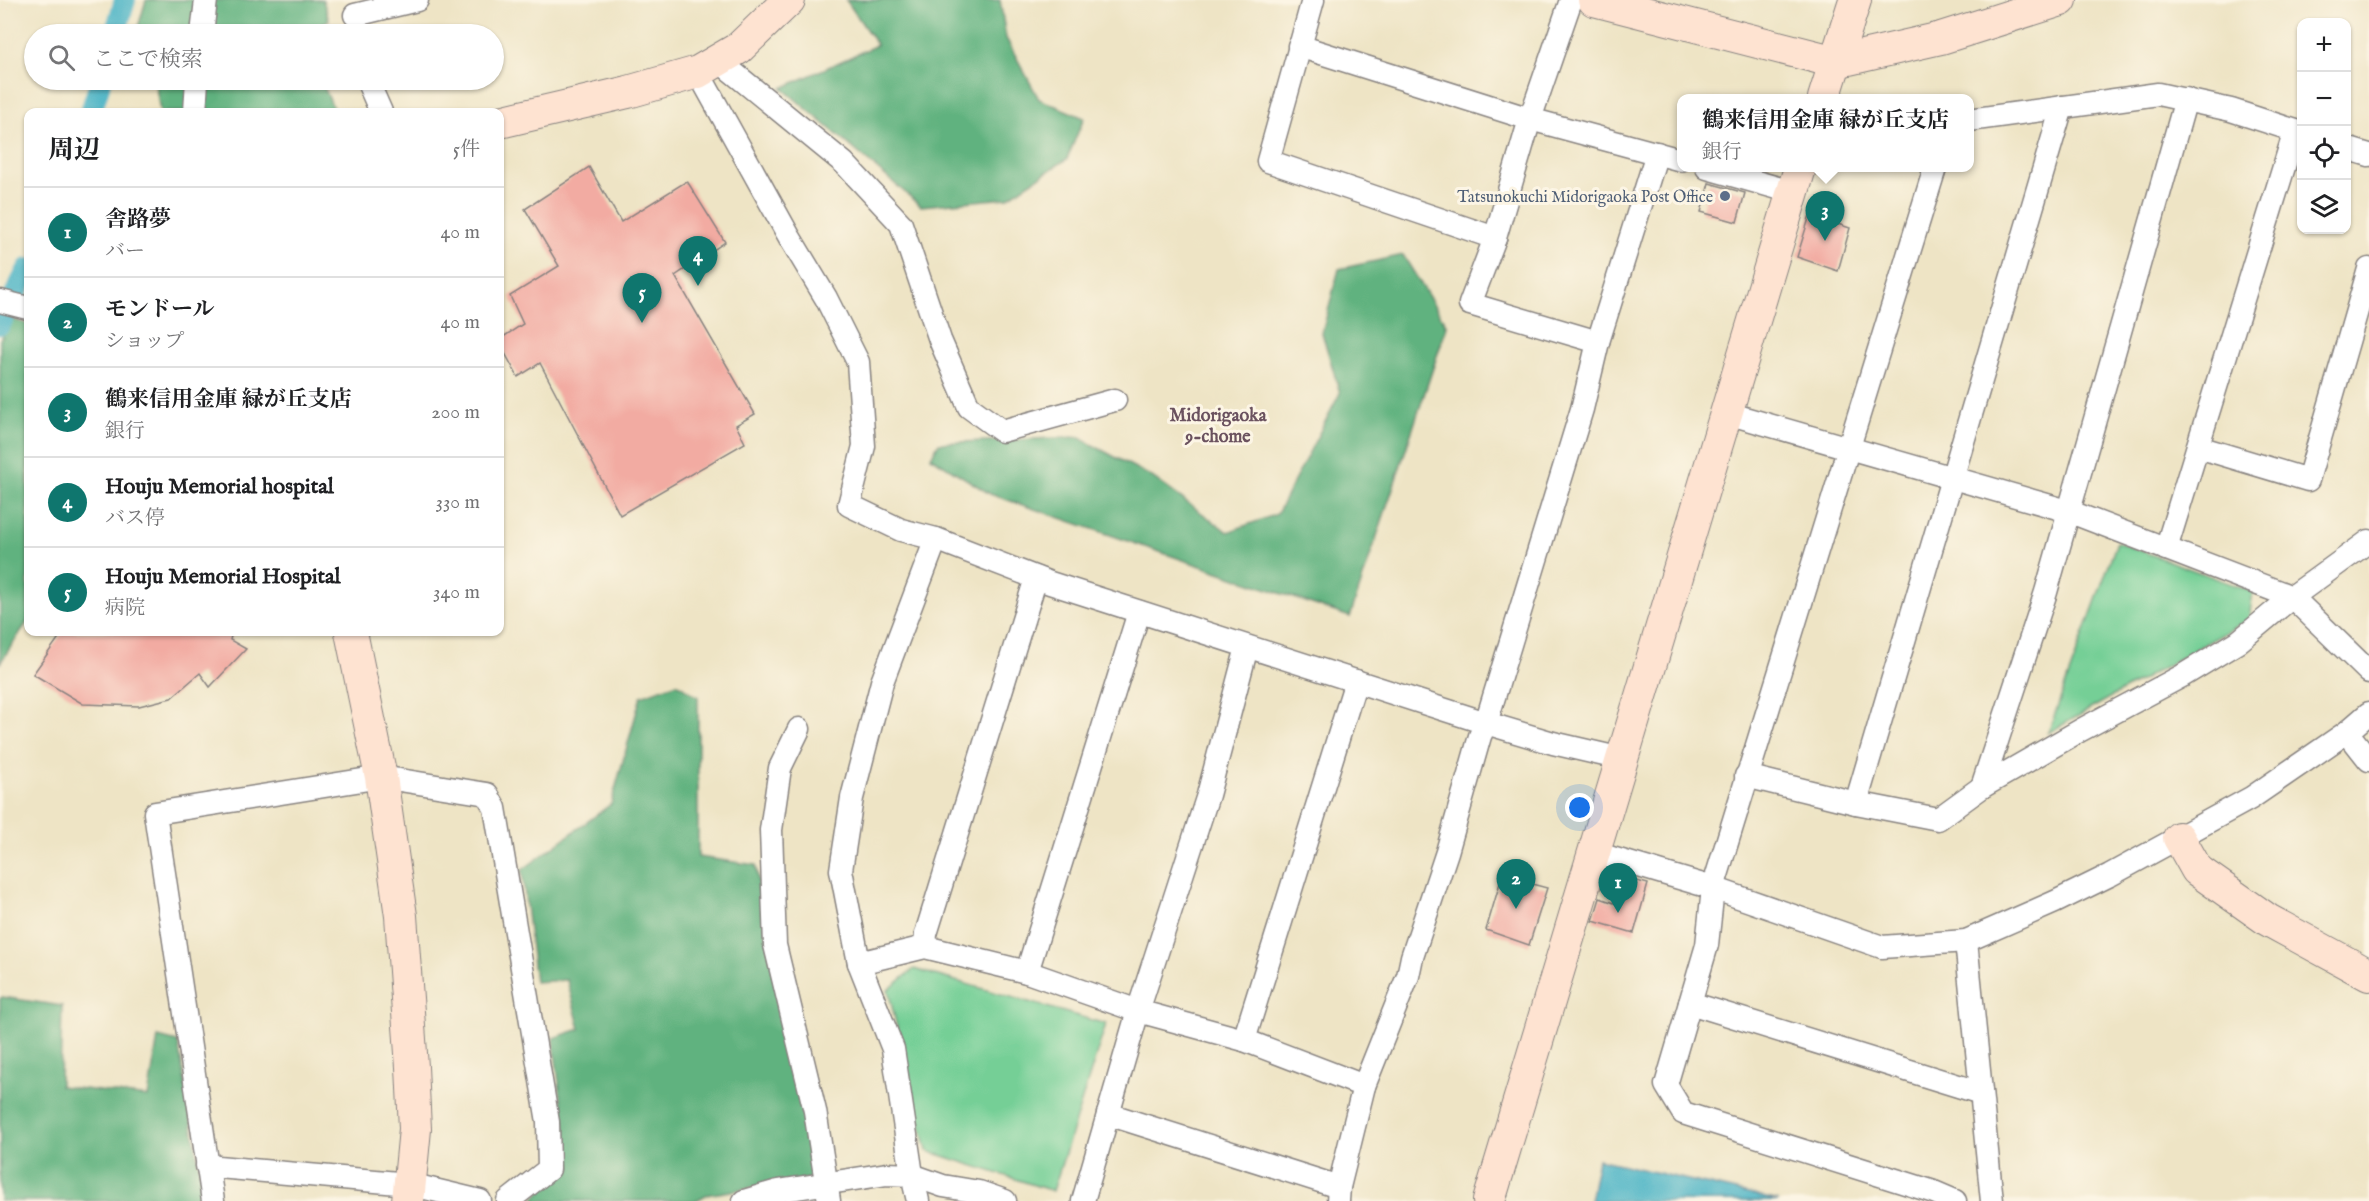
<!DOCTYPE html>
<html lang="ja">
<meta charset="utf-8">
<style>
body{margin:0;font-family:"IM FELL English","Noto Serif JP",serif;background:#f6f6f6;color:#202124}
.controls{position:absolute;right:18px;top:18px;display:grid;overflow:hidden;border-radius:12px;box-shadow:0 2px 4px #0004}
.controls button{width:54px;height:54px;display:grid;place-items:center;padding:0;border:0;border-bottom:2px solid #e0e0e0;background:#fff;color:#202124;font:30px sans-serif}
.you{position:absolute;left:1580px;top:808px;width:21px;height:21px;margin:-15px;border:4px solid #fff;border-radius:50%;background:#1a73e8;box-shadow:0 0 0 9px #1a73e833}
.badge{display:grid;place-items:center;width:39px;height:39px;border-radius:50%;background:#0f766e;color:#fff;font-size:20px;font-weight:700}
.pin{position:absolute;translate:-50% -50px;filter:drop-shadow(0 2px 3px #0008)}
.pin::after{content:'';position:absolute;top:32px;width:21px;height:18px;background:inherit;clip-path:polygon(0 0,100% 0,50% 100%)}
.popup{position:absolute;left:1677px;top:94px;width:297px;height:78px;box-sizing:border-box;display:grid;place-content:center;border-radius:12px;background:#fff;filter:drop-shadow(0 2px 4px #0005);font-size:20px;white-space:nowrap;color:#757577}
.popup b{font-size:22px;color:#202124}
.popup::after{content:'';position:absolute;left:50%;top:100%;margin-left:-12px;border:12px solid transparent;border-top-color:#fff}
.list{margin:0;padding:0;list-style:none}
h2{display:flex;justify-content:space-between;align-items:center;height:78px;margin:0;padding:0 24px;font-size:26px}
h2 small{font-size:20px;font-weight:400;color:#757577}
.list li{display:grid;grid-template-columns:39px 1fr auto;gap:18px;align-items:center;box-sizing:border-box;height:90px;padding:0 24px;border-top:2px solid #e0e0e0}
.list b{display:block;font-size:22px;white-space:nowrap}
.list p{margin:0;font-size:20px;white-space:nowrap;color:#757577}
.list em{font-size:20px;font-style:normal;color:#757577}
.icon{flex:none;width:33px;height:33px;fill:none;stroke:currentColor;stroke-width:2;stroke-linecap:round;stroke-linejoin:round}
.map{position:relative;flex:none;width:2369px;height:1201px;overflow:hidden}
.search{position:absolute;background:#fff;box-shadow:0 2px 4px #0004;left:24px;top:24px;width:480px;height:66px;display:flex;align-items:center;gap:15px;box-sizing:border-box;padding:0 21px;border-radius:33px;color:#757577;font-size:22px}
.panel{position:absolute;background:#fff;box-shadow:0 2px 4px #0004;left:24px;top:108px;width:480px;height:528px;border-radius:12px}
.map>svg:first-child{display:block}
.green{fill:#75cf96;stroke:#4c7868;stroke-width:1.5}
.forest{fill:#60b27f;stroke:#416a5d;stroke-width:1.5}
.water{fill:#47b2c5;stroke:#346a80;stroke-width:1.5}
.lines{fill:none;stroke-linecap:round;stroke-linejoin:round}
.canal{stroke:#47b2c5;stroke-width:22}
.building{fill:#f2aba2}
.street-casing{stroke:#888380;stroke-width:25}
.secondary-casing{stroke:#888380;stroke-width:34}
.street{stroke:#fff;stroke-width:22}
.secondary{stroke:#fee3d1;stroke-width:32}
.service-dot{fill:#5c6f8a;stroke:#fcf5e5;stroke-width:2}
.labels{text-anchor:middle;stroke-width:6;stroke-linejoin:round;paint-order:stroke}
.service-label{font-size:16px;fill:#4e5e75;stroke:#fcf5e5;text-anchor:end}
.neighbourhood-label{font-size:18px;font-weight:bold;fill:#6b525f;stroke:#fcf5e5}
</style>
<div class="map">
<svg width="2369" height="1201" viewBox="0 0 2369 1201">
<rect width="100%" height="100%" fill="#fcf5e5"/>
<filter id="ink" filterUnits="userSpaceOnUse"><feTurbulence type="fractalNoise" baseFrequency=".0167" numOctaves="2"/><feDisplacementMap in="SourceGraphic" scale="12" xChannelSelector="R" yChannelSelector="G"/><feConvolveMatrix kernelMatrix="1 2 1 2 8 2 1 2 1" color-interpolation-filters="sRGB"/></filter>
<filter id="wash" filterUnits="userSpaceOnUse"><feTurbulence type="fractalNoise" baseFrequency=".008" numOctaves="4" result="noise"/><feDisplacementMap in="SourceGraphic" scale="24" xChannelSelector="R" yChannelSelector="G"/><feGaussianBlur stdDeviation="1.35" result="paint"/><feColorMatrix in="noise" values="0 0 0 0 0 0 0 0 0 0 0 0 0 0 0 0 0 1.4 0 .05"/><feComposite in="paint" operator="in"/></filter>
<g filter="url(#wash)">
<rect width="100%" height="100%" fill="#eee4c5"/>
<g class="green">
<polygon points="2117,542 2253,592 2249,619 2048,733"/>
<polygon points="914,969 1106,1024 1053,1191 927,1151 888,990"/>
</g>
<g class="forest">
<polygon points="146,0 323,0 329,20 304,34 136,34"/>
<polygon points="846,0 1000,0 1006,38 1039,99 1084,118 1067,159 1007,198 921,206 782,88 877,45"/>
<polygon points="155,80 321,80 335,112 160,112"/>
<polygon points="1403,255 1447,326 1350,617 990,494 931,457 939,443 1078,437 1152,477 1228,532 1277,514 1340,393 1322,333 1339,269"/>
<polygon points="11,319 28,324 28,621 0,663 0,340"/>
<polygon points="677,683 698,697 698,857 756,865 767,939 820,1177 706,1195 695,1201 532,1201 569,1158 553,1038 580,1029 567,980 535,982 522,870 611,804 641,696"/>
<polygon points="2,997 62,1006 60,1086 148,1097 158,1037 178,1042 205,1201 153,1201 152,1196 111,1201 0,1201 0,999"/>
</g>
<polygon class="water" points="1598,1159 1779,1201 1590,1201"/>
<g class="lines">
<g class="canal">
<polyline points="115,34 125,0"/>
<polyline points="91,112 101,80"/>
<polyline points="0,324 28,269"/>
</g>
</g>
<g id="blocks">
<g class="building">
<polygon points="589,167 621,222 687,181 725,242 675,276 755,414 736,425 745,443 620,515 540,363 518,377 500,344 500,339 523,324 510,296 559,266 525,209"/>
<polygon points="1709,183 1745,193 1737,222 1701,212"/>
<polygon points="1810,215 1850,228 1838,271 1797,257"/>
<polygon points="63,632 232,632 230,640 246,649 210,687 200,673 171,698 139,706 83,704 33,674"/>
<polygon points="1502,876 1547,888 1529,945 1486,930"/>
<polygon points="1626,878 1648,884 1634,933 1593,921 1600,898 1617,904"/>
</g>
</g>
</g>
<g filter="url(#ink)">
<use href="#blocks" fill-opacity="0" stroke="#888380" stroke-width="1.5"/>
<g class="lines">
<defs>
<g id="street">
<polyline points="1313,0 1268,161 1495,238"/>
<polyline points="1571,0 1530,119 1681,160"/>
<polyline points="355,15 417,0"/>
<polyline points="202,34 206,0"/>
<polyline points="1299,46 1530,119 1495,238 1470,304 1598,342"/>
<polyline points="719,61 844,163 901,224 940,340 969,407 1002,431 1115,400"/>
<polyline points="698,72 790,238 826,298 858,362 864,446 849,505 901,530 936,539 1050,583 1486,723 1553,743 1622,759"/>
<polyline points="367,80 381,112"/>
<polyline points="195,112 197,80"/>
<polyline points="1969,120 2158,94 2231,110 2302,133"/>
<polyline points="2346,148 2369,155"/>
<polyline points="1707,168 1792,192"/>
<polyline points="1935,168 1713,888 1707,945 1666,1085 1683,1113 1934,1192 1955,1201"/>
<polyline points="0,301 28,308"/>
<polyline points="1727,413 2068,511 2292,597 2369,672"/>
<polyline points="2198,447 2308,480 2369,269"/>
<polyline points="2166,549 2295,131"/>
<polyline points="799,729 780,768 771,830 775,945 815,1111 829,1201"/>
<polyline points="2347,732 2369,760"/>
<polyline points="1746,776 1856,803 1938,819 1982,787 2081,730 2182,676 2238,642 2292,597 2369,541"/>
<polyline points="1982,787 2046,592 2186,99"/>
<polyline points="1856,803 2062,107"/>
<polyline points="1595,853 1713,888 1882,947 1966,941 2055,902 2110,875 2251,798 2347,732 2369,713"/>
<polyline points="1966,941 1992,1201"/>
<polyline points="925,947 926,934 1036,578"/>
<polyline points="859,963 925,947 1027,972 1138,1011 1244,1040 1364,1086"/>
<polyline points="1027,972 1139,612"/>
<polyline points="1690,1003 1981,1093"/>
<polyline points="1244,1040 1356,681"/>
<polyline points="1108,1114 1339,1187"/>
<polyline points="207,1166 409,1184 480,1201"/>
<polyline points="213,1201 155,813 381,777 487,794 495,808 548,1122 549,1169 508,1201"/>
<polyline points="744,1201 778,1191 887,1174 912,1175 943,1186 979,1192 1005,1201"/>
<polyline points="918,1201 912,1175 893,1049 859,963 841,870 852,798 882,682 936,539"/>
<polyline points="1083,1201 1138,1011 1208,795 1247,647"/>
<polyline points="1338,1201 1339,1187 1364,1086 1408,976 1412,957 1447,852 1480,736 1486,723 1582,409 1598,342 1657,153"/>
</g>
<g id="secondary">
<polyline points="1594,0 1836,62 1941,38 2061,0"/>
<polyline points="1824,98 1855,0"/>
<polyline points="500,122 628,92 698,72 739,48 789,0"/>
<polyline points="351,632 381,777 401,916 412,1067 415,1129 408,1201"/>
<polyline points="2179,838 2197,870 2268,920 2369,975"/>
<polyline points="1489,1201 1800,168"/>
</g>
</defs>
<use href="#street" class="street-casing"/>
<use href="#secondary" class="secondary-casing"/>
<use href="#street" class="street"/>
<use href="#secondary" class="secondary"/>
</g>
</g>
<circle class="service-dot" cx="1725" cy="196" r="6"/>
<g class="labels">
<g class="service-label">
<text x="1713" y="202">Tatsunokuchi Midorigaoka Post Office</text>
</g>
<g class="neighbourhood-label">
<text x="1218" y="421">Midorigaoka<tspan x="1218" dy="21">9-chome</tspan></text>
</g>
</g>
</svg>
<div class="controls">
<button>+</button>
<button>−</button>
<button><svg class="icon" aria-label="locate" viewBox="0 0 24 24"><circle cx="12" cy="12" r="6"/><path d="M12 2v4M12 18v4M2 12h4M18 12h4"/></svg></button>
<button><svg class="icon" aria-label="layers" viewBox="0 0 24 24"><path d="M12 4l9 5-9 5-9-5zM3 14l9 5 9-5"/></svg></button>
</div>
<div class="you"></div>
<div class="pin badge" style="left:1618px;top:913px">1</div>
<div class="pin badge" style="left:1516px;top:909px">2</div>
<div class="pin badge" style="left:1825px;top:241px">3</div>
<div class="popup"><b>鶴来信用金庫 緑が丘支店</b>銀行</div>
<div class="pin badge" style="left:698px;top:286px">4</div>
<div class="pin badge" style="left:642px;top:323px">5</div>
<div class="search"><svg class="icon" aria-label="search" viewBox="0 0 24 24"><circle cx="10" cy="10" r="6"/><path d="M15 15l6 6"/></svg>ここで検索</div>
<section class="panel">
<h2>周辺<small>5件</small></h2>
<ul class="list">
<li><span class="badge">1</span><div><b>舎路夢</b><p>バー</p></div><em>40 m</em></li>
<li><span class="badge">2</span><div><b>モンドール</b><p>ショップ</p></div><em>40 m</em></li>
<li><span class="badge">3</span><div><b>鶴来信用金庫 緑が丘支店</b><p>銀行</p></div><em>200 m</em></li>
<li><span class="badge">4</span><div><b>Houju Memorial hospital</b><p>バス停</p></div><em>330 m</em></li>
<li><span class="badge">5</span><div><b>Houju Memorial Hospital</b><p>病院</p></div><em>340 m</em></li>
</ul>
</section>
</div>
